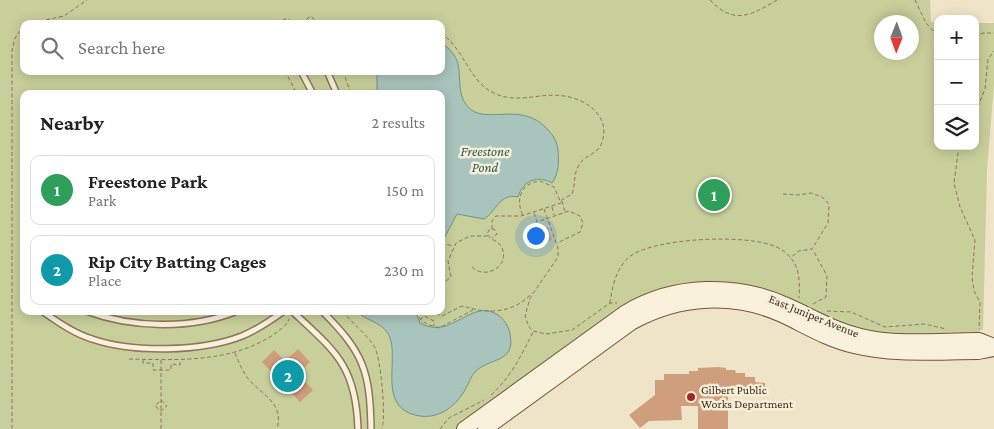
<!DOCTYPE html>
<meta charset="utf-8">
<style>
body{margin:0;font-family:"Crimson Pro",serif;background:#f6f6f6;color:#222}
.controls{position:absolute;right:15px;top:15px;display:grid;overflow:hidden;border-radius:10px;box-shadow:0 2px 12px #0003}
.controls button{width:45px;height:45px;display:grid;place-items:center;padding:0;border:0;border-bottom:1px solid #e0e0e0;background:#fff;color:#222;font:25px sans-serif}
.compass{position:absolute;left:874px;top:15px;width:45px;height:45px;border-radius:50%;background:#fff;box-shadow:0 2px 12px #0003;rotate:181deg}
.you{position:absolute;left:535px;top:235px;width:18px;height:18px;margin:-12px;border:4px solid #fff;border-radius:50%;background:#1a73e8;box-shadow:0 0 0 8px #1a73e833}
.badge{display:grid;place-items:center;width:32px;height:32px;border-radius:50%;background:#9e2a2b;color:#fff;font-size:16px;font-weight:700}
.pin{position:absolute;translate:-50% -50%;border:2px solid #fff;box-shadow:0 1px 5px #0006}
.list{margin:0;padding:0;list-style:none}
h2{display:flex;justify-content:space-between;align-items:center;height:65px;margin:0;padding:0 20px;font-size:21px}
h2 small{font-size:16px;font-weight:400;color:#767676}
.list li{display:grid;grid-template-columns:32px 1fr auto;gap:15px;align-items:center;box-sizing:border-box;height:70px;margin:0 10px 10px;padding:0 10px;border:1px solid #e0e0e0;border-radius:10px}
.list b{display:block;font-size:19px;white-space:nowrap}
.list p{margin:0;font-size:16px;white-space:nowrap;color:#767676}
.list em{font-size:16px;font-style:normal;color:#767676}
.icon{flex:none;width:28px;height:28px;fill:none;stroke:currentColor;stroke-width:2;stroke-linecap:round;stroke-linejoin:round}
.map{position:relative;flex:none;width:994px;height:429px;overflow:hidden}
.search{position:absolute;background:#fff;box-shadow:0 2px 12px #0003;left:20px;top:20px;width:425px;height:55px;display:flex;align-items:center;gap:12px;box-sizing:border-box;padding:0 18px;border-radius:10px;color:#767676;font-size:19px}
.panel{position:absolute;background:#fff;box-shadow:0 2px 12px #0003;left:20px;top:90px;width:425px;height:225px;border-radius:10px}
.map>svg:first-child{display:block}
.green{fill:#c9cf9b;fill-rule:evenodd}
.water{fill:#a9c4bc;stroke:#6f938a}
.building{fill:#cf9f7d}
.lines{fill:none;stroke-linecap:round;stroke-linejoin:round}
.lane-casing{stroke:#8d765c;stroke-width:8}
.secondary-casing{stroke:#6f573f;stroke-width:16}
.path{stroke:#8d765c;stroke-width:1;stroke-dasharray:4 2.5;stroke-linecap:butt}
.lane{stroke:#faf1dc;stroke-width:5}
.secondary{stroke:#faf1dc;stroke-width:14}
.poi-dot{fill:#9e2a2b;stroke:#f7eed8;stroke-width:2}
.labels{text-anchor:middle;stroke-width:5;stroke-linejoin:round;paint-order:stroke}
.street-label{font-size:12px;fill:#3d2e20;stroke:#f7eed8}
.poi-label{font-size:12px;fill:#3d2e20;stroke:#f7eed8;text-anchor:start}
.water-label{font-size:14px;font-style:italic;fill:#2f5d5a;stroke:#f7eed8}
</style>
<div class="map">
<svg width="994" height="429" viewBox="0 0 994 429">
<rect width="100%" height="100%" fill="#f0e4c8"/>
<path class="green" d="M0,0H930L931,22H938V146H975V23H994V85L987,170L983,329L973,336L868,334L711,285L458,429H0ZM882,22H912V52H882ZM24,24H441V71H24ZM24,94H441V311H24Z"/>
<g class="water">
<path d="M441,43C471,61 451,85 467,106C484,127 522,99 548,130C554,136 557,142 558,150C559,162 559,173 552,183C538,175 523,180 518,197C499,193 497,211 484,219L457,214L441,244V94H377V71H441Z"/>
<path d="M356,311H415L420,323C452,341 471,297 498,315C504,319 509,327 510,334C516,364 489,357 475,372C471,376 469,383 466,388C457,405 440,419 420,416C373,409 403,354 387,332C380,322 365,320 356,311Z"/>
</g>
<g class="building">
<polygon points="548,227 552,240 541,243 537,230"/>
<polygon points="298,349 310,362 298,374 313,390 300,402 262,362 274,350 285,361"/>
<polygon points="718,367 726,368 726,370 735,370 736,373 745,373 745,377 755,377 755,382 765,383 765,390 746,390 746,393 728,395 728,429 698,429 698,406 681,406 682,420 649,421 640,428 629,415 655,395 655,380 664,380 664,374 689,374 689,371 698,371 698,368"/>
</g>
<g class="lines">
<defs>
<g id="lane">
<polyline points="301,71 313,94"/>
<polyline points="327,71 337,94"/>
<polyline points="24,286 24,294"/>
<path d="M42,311C58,322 73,333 92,339C133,353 201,352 242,336C257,330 270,321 284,311"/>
<path d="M86,311C132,328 191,330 237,311"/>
<path d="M292,311C336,352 356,366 358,429"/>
<path d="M322,311C364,353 370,371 371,429"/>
</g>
<g id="secondary">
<path d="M464,429L626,312C674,283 737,282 787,305C812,316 834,330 861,336C899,345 940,340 979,340L994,346"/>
<path d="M485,429L631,323C679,296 735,293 784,316C807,327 828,340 854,346C894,356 937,352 978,352L994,349"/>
</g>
</defs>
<use href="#lane" class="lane-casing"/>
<use href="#secondary" class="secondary-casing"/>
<g class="path">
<path d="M710,0C734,25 750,16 777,0"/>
<polyline points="915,0 926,23 938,36"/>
<polyline points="27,24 64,16 87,0"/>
<polyline points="277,24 285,19 301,23 311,16 318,24"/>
<path d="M441,33C466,51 469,83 496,94C519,104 541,92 564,96C587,99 611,117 602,142C598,155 585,154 579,165C573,174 576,184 572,194L560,201"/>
<polyline points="975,37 983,33 994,33"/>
<polyline points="285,71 297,94"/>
<polyline points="343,71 351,94"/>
<polyline points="341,72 342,71"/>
<polyline points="975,113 985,89 988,59 994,51"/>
<polyline points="959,146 954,183 960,207 975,240 972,277 974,291 980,302 979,329"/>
<polyline points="783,194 798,195 811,193 822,197 829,204 828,223 812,249 799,251 790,258"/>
<polyline points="562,201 565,212"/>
<polyline points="552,207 554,215"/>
<polyline points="544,209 558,248 558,257 530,298 525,316 529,327 533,331 546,334 572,330 610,303 617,303"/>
<polyline points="534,213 537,222 569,211 580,216 583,223 580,232 557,243"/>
<path d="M492,229V221L496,216H521C534,212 548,207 561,203L554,187L540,181C521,183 515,199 523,216"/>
<polyline points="441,243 453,246"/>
<path d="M472,267C485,280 510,267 502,248C499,241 491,240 487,234L489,230L494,229L497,234L492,238"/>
<polyline points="441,285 451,277 448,261 456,243 470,236 488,236"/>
<path d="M610,303C612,286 617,265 632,255C657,238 756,232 782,250C800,262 800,279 799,298"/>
<polyline points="813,304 826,297 827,276 813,250"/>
<path d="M343,311C352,324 365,332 374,346C381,357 386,415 382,429"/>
<path d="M417,311C419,323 429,325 439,328L473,310"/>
<path d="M430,311L442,316L462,306C467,307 469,308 474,309C494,314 516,310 530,295"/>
<polyline points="827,311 851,312 885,327 925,324 946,329"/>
<polyline points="420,320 424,316 434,321 434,326"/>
<path d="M235,353C239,363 243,373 250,381C265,396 284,405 277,429"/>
<path d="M129,359C178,360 230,363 273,335C279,330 286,327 289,319"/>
<polyline points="143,360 143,363 153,363 153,370 171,370 171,364 180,365 180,361"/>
<path d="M491,395C511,377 521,356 533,332"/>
<polygon points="161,400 167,406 161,411 155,406"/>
<polyline points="12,429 12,50 15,38 24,26"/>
<polyline points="161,429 161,360"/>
<polyline points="440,429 449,418 484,400"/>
</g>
<use href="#lane" class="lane"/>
<use href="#secondary" class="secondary"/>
</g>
<circle class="poi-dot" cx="691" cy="397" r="5"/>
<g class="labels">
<g class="street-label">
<text transform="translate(814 316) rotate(22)" y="4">East Juniper Avenue</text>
</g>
<g class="poi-label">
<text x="701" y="394">Gilbert Public<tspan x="701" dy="14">Works Department</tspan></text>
</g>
<g class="water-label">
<text x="485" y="156">Freestone<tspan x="485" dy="16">Pond</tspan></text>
</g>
</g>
</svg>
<div class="controls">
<button>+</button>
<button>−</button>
<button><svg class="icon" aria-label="layers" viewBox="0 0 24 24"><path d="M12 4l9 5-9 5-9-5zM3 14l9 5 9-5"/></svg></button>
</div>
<svg class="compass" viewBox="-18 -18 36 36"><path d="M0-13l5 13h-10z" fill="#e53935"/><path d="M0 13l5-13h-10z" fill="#767676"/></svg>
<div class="you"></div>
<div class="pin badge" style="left:714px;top:195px;background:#2e9e5b">1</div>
<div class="pin badge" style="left:288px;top:376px;background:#0f9aa8">2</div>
<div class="search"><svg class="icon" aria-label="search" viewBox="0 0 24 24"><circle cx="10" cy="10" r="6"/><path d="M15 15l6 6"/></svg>Search here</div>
<section class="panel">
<h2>Nearby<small>2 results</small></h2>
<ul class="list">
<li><span class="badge" style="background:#2e9e5b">1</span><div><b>Freestone Park</b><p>Park</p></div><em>150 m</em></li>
<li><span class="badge" style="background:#0f9aa8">2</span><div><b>Rip City Batting Cages</b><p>Place</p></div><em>230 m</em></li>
</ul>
</section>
</div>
